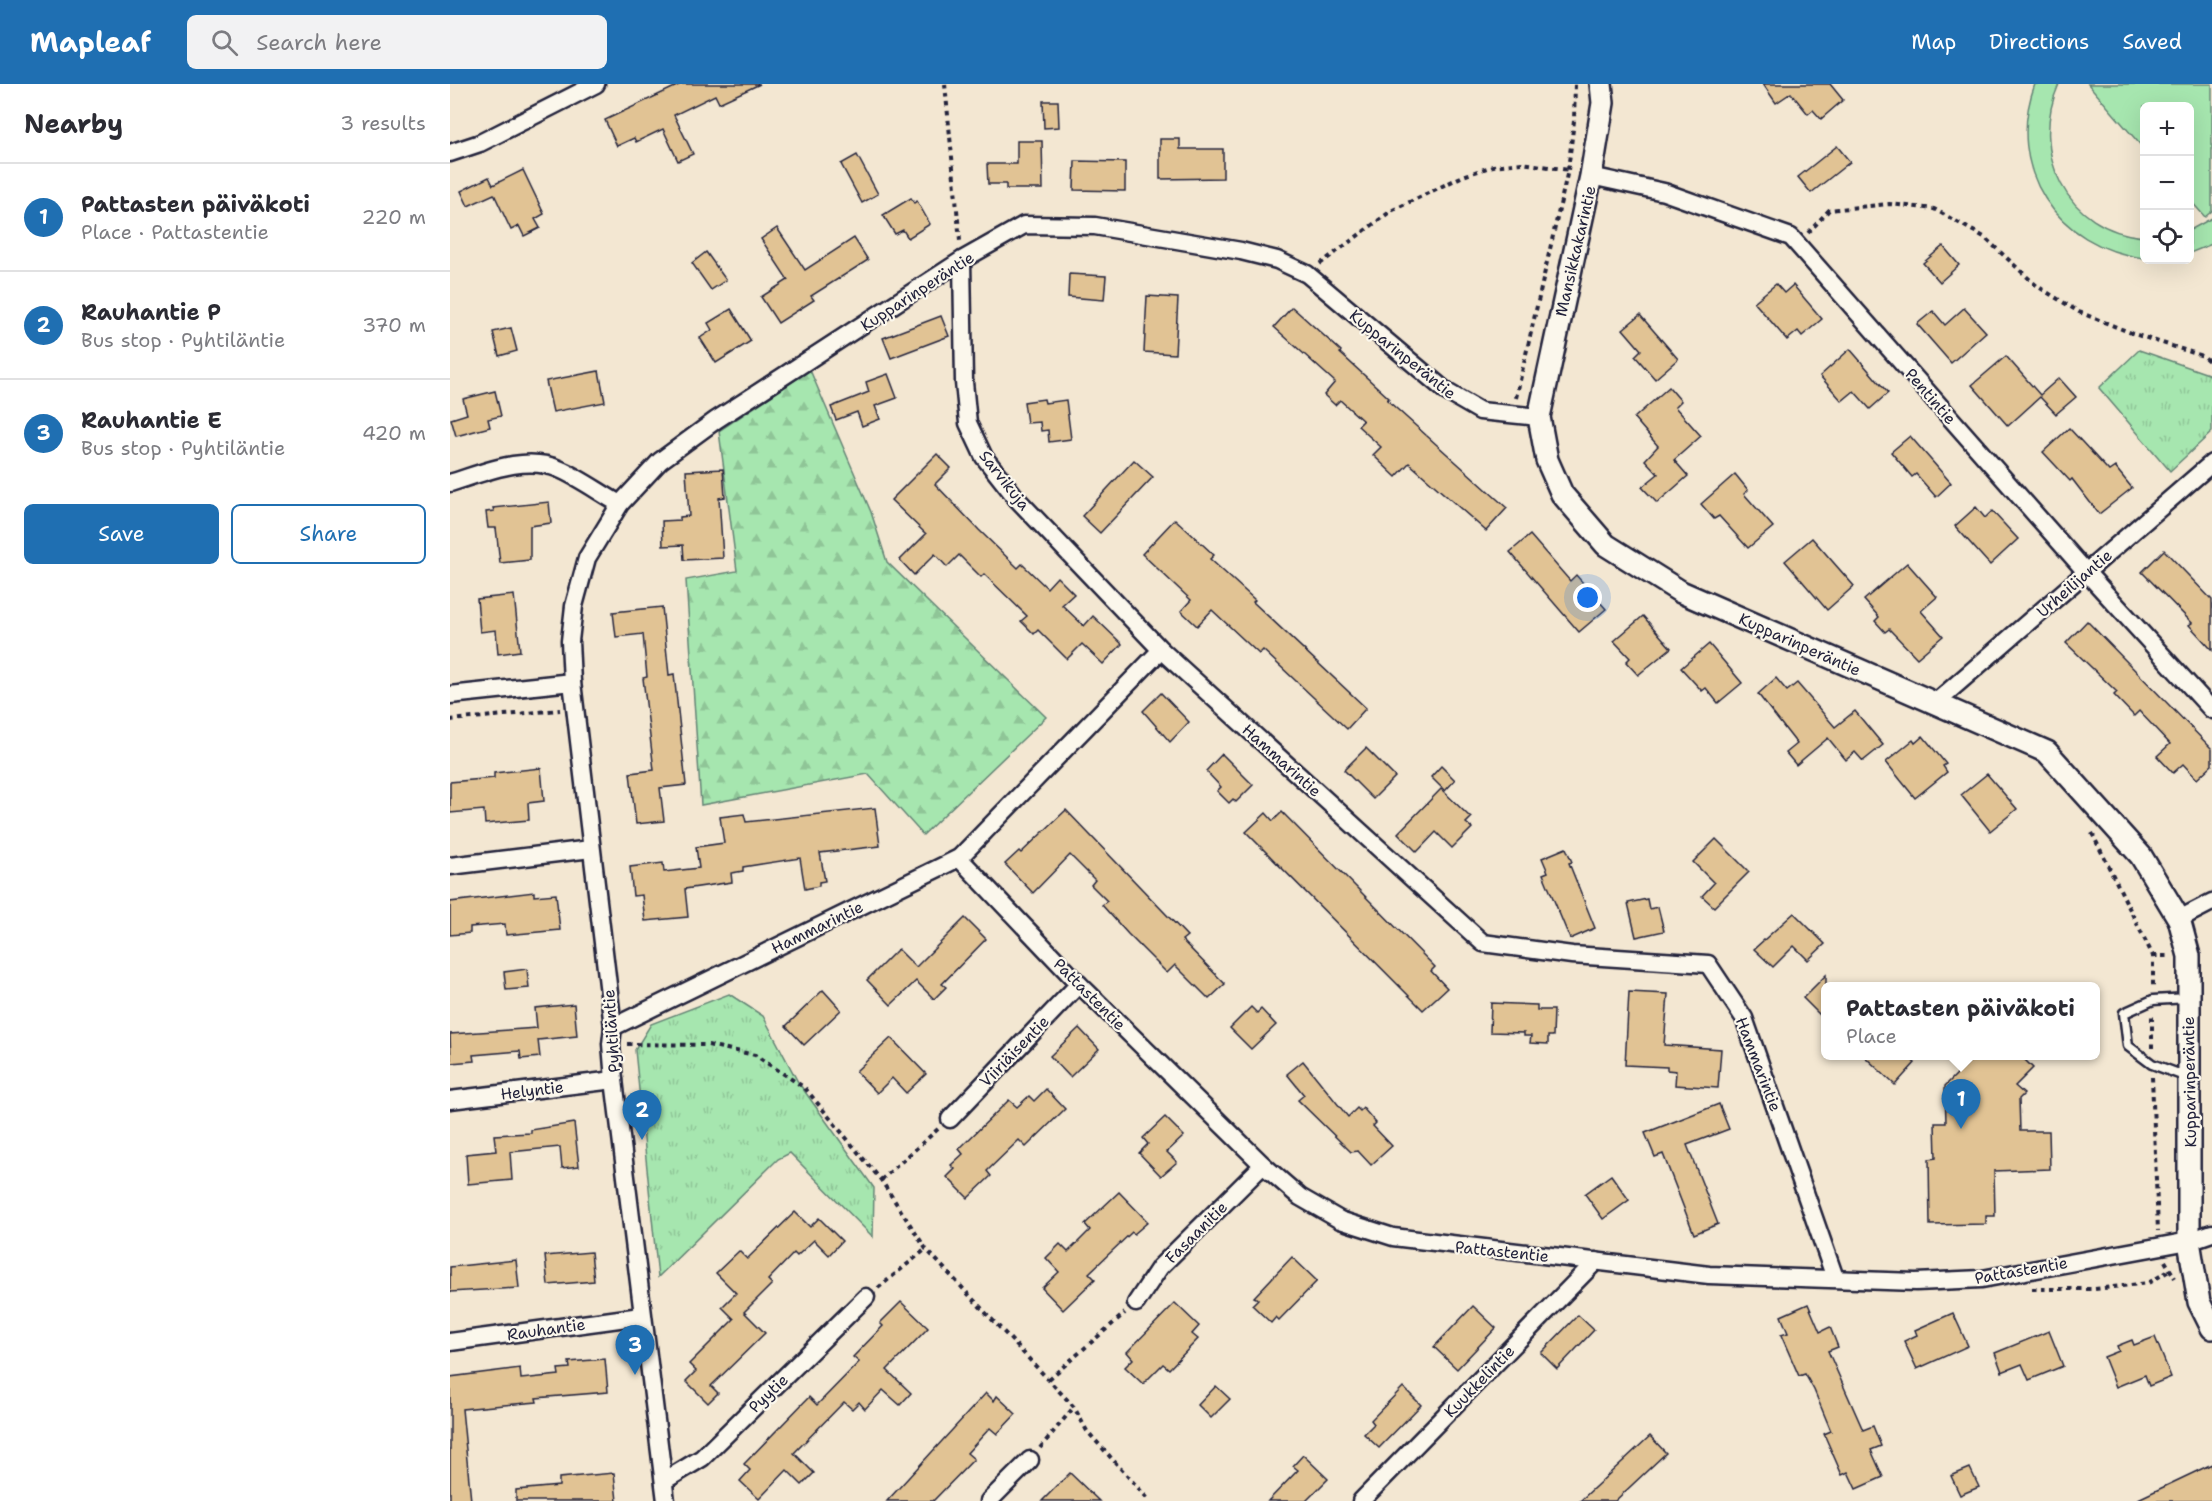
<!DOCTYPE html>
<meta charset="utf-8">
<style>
body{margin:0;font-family:"Shantell Sans",sans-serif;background:#f2f2f3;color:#2b2b33}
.controls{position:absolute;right:18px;top:18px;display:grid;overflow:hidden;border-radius:9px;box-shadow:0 6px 24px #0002}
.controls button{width:54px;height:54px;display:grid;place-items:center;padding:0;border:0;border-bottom:2px solid #e1e1e2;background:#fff;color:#2b2b33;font:30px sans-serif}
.you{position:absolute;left:1138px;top:514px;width:21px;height:21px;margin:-15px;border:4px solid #fff;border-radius:50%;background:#1a73e8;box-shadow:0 0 0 9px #1a73e833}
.badge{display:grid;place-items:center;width:39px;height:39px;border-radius:50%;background:#1f6fb2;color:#fff;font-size:20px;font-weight:700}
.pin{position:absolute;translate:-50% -50px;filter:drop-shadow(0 2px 3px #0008)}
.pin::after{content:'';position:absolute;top:32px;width:21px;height:18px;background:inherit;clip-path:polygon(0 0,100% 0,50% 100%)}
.popup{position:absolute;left:1371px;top:898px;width:279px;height:78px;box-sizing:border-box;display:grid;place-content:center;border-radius:9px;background:#fff;filter:drop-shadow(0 2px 4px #0005);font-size:20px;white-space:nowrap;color:#7c7c81}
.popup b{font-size:22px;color:#2b2b33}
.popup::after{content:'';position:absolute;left:50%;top:100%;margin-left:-12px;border:12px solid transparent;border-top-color:#fff}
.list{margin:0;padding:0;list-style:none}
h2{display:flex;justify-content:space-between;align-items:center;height:78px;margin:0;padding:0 24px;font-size:26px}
h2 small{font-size:20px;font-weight:400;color:#7c7c81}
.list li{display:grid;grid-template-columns:39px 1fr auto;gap:18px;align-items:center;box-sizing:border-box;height:108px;padding:0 24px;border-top:2px solid #e1e1e2}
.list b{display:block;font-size:22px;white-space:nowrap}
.list p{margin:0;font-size:20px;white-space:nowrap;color:#7c7c81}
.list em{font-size:20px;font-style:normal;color:#7c7c81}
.actions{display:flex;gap:12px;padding:18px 24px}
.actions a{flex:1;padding:14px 0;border:2px solid #1f6fb2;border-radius:9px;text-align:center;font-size:21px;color:#1f6fb2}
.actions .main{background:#1f6fb2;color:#fff}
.icon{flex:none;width:33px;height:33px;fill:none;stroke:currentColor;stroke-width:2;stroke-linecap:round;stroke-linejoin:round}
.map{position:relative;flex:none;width:1762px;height:1417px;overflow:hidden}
header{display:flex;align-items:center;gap:36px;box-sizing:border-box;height:84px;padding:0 30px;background:#1f6fb2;color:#fff}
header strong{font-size:28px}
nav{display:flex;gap:33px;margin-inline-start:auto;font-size:21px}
.search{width:420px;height:54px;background:#f2f2f3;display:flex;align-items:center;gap:15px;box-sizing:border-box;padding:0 21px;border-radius:9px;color:#7c7c81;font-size:22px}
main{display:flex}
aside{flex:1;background:#fff}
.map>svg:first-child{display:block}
.grass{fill:url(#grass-tufts);stroke:#648475;stroke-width:1.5}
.forest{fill:url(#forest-firs);stroke:#648475;stroke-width:1.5}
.pitch{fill:#a6e6af;stroke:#648475;stroke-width:1.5}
.building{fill:#e1c394;stroke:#22223b;stroke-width:1.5}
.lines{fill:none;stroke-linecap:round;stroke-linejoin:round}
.service-casing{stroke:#22223b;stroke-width:13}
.minor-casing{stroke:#22223b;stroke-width:21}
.tertiary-casing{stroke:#22223b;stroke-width:26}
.path{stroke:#22223b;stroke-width:4;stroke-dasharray:4.5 4.5;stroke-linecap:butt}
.service{stroke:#fbf7ec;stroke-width:8}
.minor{stroke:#fbf7ec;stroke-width:16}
.tertiary{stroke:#fbf7ec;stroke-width:21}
.labels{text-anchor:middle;stroke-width:4.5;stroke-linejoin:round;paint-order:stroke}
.street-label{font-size:16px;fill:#22223b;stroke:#fbf7ec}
</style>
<header>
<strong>Mapleaf</strong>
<div class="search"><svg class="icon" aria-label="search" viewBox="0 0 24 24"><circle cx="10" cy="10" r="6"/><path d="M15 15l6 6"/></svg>Search here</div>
<nav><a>Map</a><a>Directions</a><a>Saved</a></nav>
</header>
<main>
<aside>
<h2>Nearby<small>3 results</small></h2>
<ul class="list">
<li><span class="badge">1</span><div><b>Pattasten päiväkoti</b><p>Place · Pattastentie</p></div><em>220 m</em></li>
<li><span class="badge">2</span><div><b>Rauhantie P</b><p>Bus stop · Pyhtiläntie</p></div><em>370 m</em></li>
<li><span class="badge">3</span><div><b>Rauhantie E</b><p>Bus stop · Pyhtiläntie</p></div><em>420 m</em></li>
</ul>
<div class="actions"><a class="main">Save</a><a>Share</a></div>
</aside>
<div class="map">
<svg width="1762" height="1417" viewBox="0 0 1762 1417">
<defs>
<pattern id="grass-tufts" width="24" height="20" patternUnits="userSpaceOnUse" patternTransform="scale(1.5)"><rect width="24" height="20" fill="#a6e6af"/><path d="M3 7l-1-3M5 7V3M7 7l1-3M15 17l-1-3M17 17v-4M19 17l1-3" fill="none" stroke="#8fc597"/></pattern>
<pattern id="forest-firs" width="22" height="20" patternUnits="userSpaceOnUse" patternTransform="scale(1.5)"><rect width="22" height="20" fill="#a6e6af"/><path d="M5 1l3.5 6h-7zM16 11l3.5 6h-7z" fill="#8fc597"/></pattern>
</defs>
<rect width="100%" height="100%" fill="#f3e7d2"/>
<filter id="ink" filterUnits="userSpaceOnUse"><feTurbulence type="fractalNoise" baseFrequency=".0167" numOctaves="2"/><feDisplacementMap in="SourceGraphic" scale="12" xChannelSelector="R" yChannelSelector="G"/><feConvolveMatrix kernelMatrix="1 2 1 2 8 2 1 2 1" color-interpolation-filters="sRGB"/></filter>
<g filter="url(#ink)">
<g class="grass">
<polygon points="1689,266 1758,290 1762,293 1762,348 1720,387 1649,304"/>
<polygon points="279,910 313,932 348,998 424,1104 423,1153 340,1069 328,1075 208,1193 185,966 201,940"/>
</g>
<polygon class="forest" points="360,286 421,428 437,478 596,633 473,751 418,690 251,721 236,496 287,487 269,347"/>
<g class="pitch">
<path d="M1585,0H1609C1579,68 1616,147 1694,153V174C1607,163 1554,85 1585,0Z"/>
<polygon points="1638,0 1762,0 1762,127 1755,133 1740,116 1740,22 1694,22 1694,65"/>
<polygon points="1762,134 1762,160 1740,169 1740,146"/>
</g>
<g class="building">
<polygon points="231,0 310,0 269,19 265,11 224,31 243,70 228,77 213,45 186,58 184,54 167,62 155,36"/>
<polygon points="1313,0 1380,0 1393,16 1371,35 1363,26 1358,30 1341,9 1326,19"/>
<polygon points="593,17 608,17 609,43 594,44"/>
<polygon points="710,55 730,55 730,65 773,65 773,94 710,95"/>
<polygon points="567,57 592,57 593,105 556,105 556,100 538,100 537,80 567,80"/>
<polygon points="1387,62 1400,78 1361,109 1348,93"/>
<polygon points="407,71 428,110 412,119 391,80"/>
<polygon points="625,77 675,78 675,107 624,106"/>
<polygon points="73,86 94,130 85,135 90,144 74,152 69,142 61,146 44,110 18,122 11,107 39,93 43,101"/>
<polygon points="461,114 464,119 467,117 480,140 458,154 453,146 445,150 433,131"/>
<polygon points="327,144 355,186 404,154 418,176 361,212 364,216 328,239 311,213 338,196 311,155"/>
<polygon points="1493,162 1509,181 1490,198 1473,179"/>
<polygon points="256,168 276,196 261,206 242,179"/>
<polygon points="619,190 656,192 654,216 618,213"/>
<polygon points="1326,200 1334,209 1343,201 1372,235 1352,252 1348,247 1337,256 1304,218"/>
<polygon points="697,212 728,214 725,270 694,268"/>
<polygon points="842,223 891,267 890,269 939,314 937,316 1057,424 1036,447 959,379 946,393 923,371 931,363 908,342 913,337 890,316 885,321 874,311 885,298 824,243"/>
<polygon points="1514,224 1536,248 1501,279 1467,240 1483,227 1495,241"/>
<polygon points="281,225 301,257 266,279 250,254 262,246 258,239"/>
<polygon points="1190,231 1228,275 1205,295 1185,272 1191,266 1173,245"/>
<polygon points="491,232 499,252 441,274 433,254"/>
<polygon points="61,244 67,267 49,272 43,248"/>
<polygon points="1400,265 1438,309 1420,325 1404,307 1392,317 1370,292"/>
<polygon points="1556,272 1590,311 1609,294 1626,313 1606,330 1590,313 1558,342 1522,301"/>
<polygon points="149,287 155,318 103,328 96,297"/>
<polygon points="438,290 447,314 425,322 430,335 412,342 407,328 386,336 381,323 419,308 416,298"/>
<polygon points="1219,303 1231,317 1225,323 1251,352 1224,376 1238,392 1207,419 1192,403 1208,390 1195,376 1208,362 1184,334"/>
<polygon points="45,307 51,332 38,335 40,343 6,352 1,335 17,330 13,315"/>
<polygon points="594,315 595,319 616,316 621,355 599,358 598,346 591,347 590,338 577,339 574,318"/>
<polygon points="1619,344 1659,387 1665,383 1682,404 1649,430 1622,395 1620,397 1593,368"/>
<polygon points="1460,352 1501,399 1486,413 1466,390 1462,393 1441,368"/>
<polygon points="487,370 501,384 485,400 529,446 568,484 572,480 597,504 607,493 624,510 612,521 634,542 643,532 672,560 653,580 632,560 617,575 588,546 584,550 571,537 577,532 534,490 531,493 509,471 497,483 485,470 464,491 450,476 476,450 441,416"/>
<polygon points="684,376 703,393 650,449 632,432"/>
<polygon points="273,385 275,413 269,414 273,474 234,476 233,461 213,462 212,437 230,436 230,433 239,432 236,387"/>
<polygon points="1285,390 1298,406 1294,410 1323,443 1298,464 1269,432 1264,435 1251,420"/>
<polygon points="99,418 101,439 80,442 80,476 50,479 46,444 38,444 36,428 44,427 43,424"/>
<polygon points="1526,423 1535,434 1542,427 1568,455 1540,481 1505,442"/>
<polygon points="725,435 764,471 760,475 805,516 803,518 916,624 897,645 813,566 809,570 762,526 747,542 731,527 741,516 692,470"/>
<polygon points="1080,451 1120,497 1126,491 1156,525 1129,548 1060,468"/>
<polygon points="1362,454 1404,502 1377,526 1335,477"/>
<polygon points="1714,466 1762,516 1762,566 1739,541 1742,539 1692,488"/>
<polygon points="1457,479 1487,513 1471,527 1493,552 1467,574 1439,545 1435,548 1425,537 1429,533 1414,516"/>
<polygon points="64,511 70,567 48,570 46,546 30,548 27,515"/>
<polygon points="212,523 219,591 224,590 236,701 210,704 214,737 186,740 180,689 204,686 193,594 197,593 193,550 166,553 163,528"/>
<polygon points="1193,532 1221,564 1188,591 1176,578 1180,574 1164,557"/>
<polygon points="1637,537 1762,665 1762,681 1747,695 1733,680 1723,689 1707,672 1720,660 1689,627 1684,632 1664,611 1667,608 1616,559"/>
<polygon points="1259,560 1292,599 1268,619 1256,604 1252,607 1231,584"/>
<polygon points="1326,594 1337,607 1347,599 1385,643 1405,627 1433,661 1413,677 1405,668 1396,676 1378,654 1346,681 1336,669 1347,660 1308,610"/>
<polygon points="711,609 739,638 720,658 693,627"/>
<polygon points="1473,652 1496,680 1493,682 1497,688 1465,714 1436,678 1463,656 1465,659"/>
<polygon points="916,664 945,693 923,715 894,686"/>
<polygon points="772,670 803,701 786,718 783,715 779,719 767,707 771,703 756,687"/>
<polygon points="991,682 1005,696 995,707 981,693"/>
<polygon points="91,684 94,717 78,719 79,736 35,740 34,726 0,729 0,698 44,694 44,689"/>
<polygon points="1537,690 1567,725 1540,747 1511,711"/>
<polygon points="991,705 1021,734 1016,739 1022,744 1002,764 986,748 967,768 948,749"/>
<polygon points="425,724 430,762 370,769 375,797 369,798 369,802 355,805 350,774 293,783 293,787 281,789 282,798 235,805 238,833 195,837 192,811 183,812 180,783 213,779 214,788 249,784 246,763 274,759 270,733 294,730 296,738"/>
<polygon points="616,726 737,852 732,856 775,900 759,915 725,881 717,889 678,850 652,821 657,817 641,801 645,796 620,771 583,809 555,780 569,767 571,769"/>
<polygon points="832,728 985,883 981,887 997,904 973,926 796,748 816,729 823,737"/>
<polygon points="1266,755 1299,788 1264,823 1252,812 1264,799 1243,778"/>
<polygon points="1116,764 1122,778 1119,779 1145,844 1120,855 1093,790 1098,788 1092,774"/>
<polygon points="84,808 84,812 106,810 110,846 56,851 55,840 20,843 20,849 0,851 0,818"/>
<polygon points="1197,815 1199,825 1208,823 1214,847 1186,853 1178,819"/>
<polygon points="1344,829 1375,860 1358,876 1344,862 1323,883 1304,865"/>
<polygon points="515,834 536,855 492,900 496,903 484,915 466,897 441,921 417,896 448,865 466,883"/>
<polygon points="77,885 79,904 56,906 54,888"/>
<polygon points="1376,891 1376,937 1353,914"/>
<polygon points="373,906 391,926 354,961 336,942"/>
<polygon points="1179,908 1218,910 1214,961 1271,965 1268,1004 1225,1001 1226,987 1217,986 1217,983 1175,981"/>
<polygon points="1041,919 1087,921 1087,926 1104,926 1103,952 1098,952 1098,960 1080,959 1081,952 1074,952 1074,949 1040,948"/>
<polygon points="124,920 127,952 88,956 90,973 71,975 70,967 23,971 24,977 1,979 0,950 87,944 85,924"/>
<polygon points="801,923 807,929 811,925 826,941 801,965 780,944"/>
<polygon points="629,944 649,965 620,993 600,972"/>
<polygon points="441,954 476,990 456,1009 442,994 427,1009 406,987"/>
<polygon points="1414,972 1457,972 1465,979 1445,1001"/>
<polygon points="1525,972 1571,972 1583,984 1565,1002 1574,1010 1569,1015 1570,1047 1599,1047 1600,1085 1544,1087 1545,1132 1536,1132 1536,1140 1480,1141 1479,1075 1486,1074 1485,1039 1496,1039 1495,1002"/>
<polygon points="853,977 898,1033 907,1024 910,1027 913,1024 926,1039 923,1042 942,1062 921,1081 908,1067 901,1068 848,1016 854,1011 837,990"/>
<polygon points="596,1005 615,1025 576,1063 569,1056 537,1087 541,1092 518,1114 497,1093 505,1085 501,1081 513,1070 509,1065 559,1016 567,1023 579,1012 584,1017"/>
<polygon points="1269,1020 1279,1045 1237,1061 1268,1140 1244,1150 1213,1070 1205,1073 1195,1049"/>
<polygon points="715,1033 734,1052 717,1068 727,1078 711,1092 689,1069 698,1060 693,1054"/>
<polygon points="124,1039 129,1082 112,1084 110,1063 60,1068 62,1096 18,1100 16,1070 46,1067 44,1051 81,1049 81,1046"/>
<polygon points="1161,1091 1179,1116 1153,1135 1135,1110"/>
<polygon points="669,1108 698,1138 684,1150 682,1148 639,1189 645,1195 613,1226 592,1204 609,1188 596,1174 610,1160 618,1168 640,1146 635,1140"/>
<polygon points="345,1128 360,1143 369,1134 392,1157 379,1171 364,1156 347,1172 344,1169 318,1196 322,1200 294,1228 315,1249 261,1302 268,1309 258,1319 236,1297 246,1287 239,1280 284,1235 272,1223 286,1209 266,1189 289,1167 297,1175"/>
<polygon points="141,1168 144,1197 98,1201 95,1172"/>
<polygon points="842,1173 867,1197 829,1236 826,1233 821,1239 802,1221 808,1215 804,1213"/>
<polygon points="66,1176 69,1204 0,1208 0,1183"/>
<polygon points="451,1218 478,1244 437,1286 461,1309 450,1321 433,1306 415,1325 409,1318 402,1325 394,1318 344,1369 364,1389 352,1401 337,1386 309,1415 290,1397 300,1386 294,1380 359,1313 367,1321 409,1278 403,1273 433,1242 430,1239"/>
<polygon points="725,1219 749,1242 742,1250 748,1255 719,1285 713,1280 693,1300 675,1283 683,1275 677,1268"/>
<polygon points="1358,1220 1370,1248 1380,1243 1388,1263 1378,1267 1413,1346 1423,1342 1431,1362 1421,1366 1433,1393 1406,1405 1398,1388 1392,1391 1374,1350 1381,1347 1364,1306 1355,1290 1349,1292 1331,1251 1338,1249 1331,1232"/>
<polygon points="1023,1222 1046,1244 1007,1285 984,1263"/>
<polygon points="1503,1229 1518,1262 1467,1285 1454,1257 1467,1251 1465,1246"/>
<polygon points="1128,1231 1144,1246 1107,1285 1091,1269"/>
<polygon points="1599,1247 1613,1282 1579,1296 1572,1280 1552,1288 1545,1269"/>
<polygon points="1705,1253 1721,1293 1699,1302 1695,1291 1666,1303 1654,1273 1669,1267 1667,1262 1682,1256 1684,1261"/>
<polygon points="155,1275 158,1308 86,1314 87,1318 12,1325 21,1417 0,1417 0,1293 70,1284 71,1295 109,1291 108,1285 120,1284 119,1278"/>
<polygon points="766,1302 780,1315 761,1334 748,1321"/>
<polygon points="953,1303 971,1321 929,1364 914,1350 924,1340 921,1336"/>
<polygon points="536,1309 544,1317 547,1312 566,1330 547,1350 540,1344 517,1369 524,1375 483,1417 437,1417"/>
<polygon points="1200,1352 1216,1369 1165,1417 1130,1417"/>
<polygon points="853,1371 878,1395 856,1417 818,1417 848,1386 843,1382"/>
<polygon points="1762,1380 1762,1417 1684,1417"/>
<polygon points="1520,1384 1529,1403 1510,1411 1501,1392"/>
<polygon points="164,1389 167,1417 66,1417 66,1406 109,1402 109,1394"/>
<polygon points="620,1389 649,1417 592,1417"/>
</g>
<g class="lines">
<defs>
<polyline id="service" points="1737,993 1702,980 1678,962 1674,929 1703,916 1738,914"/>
<g id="minor">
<polyline points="0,69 30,59 146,0"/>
<polyline points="1141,92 1214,108 1341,153 1637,489 1762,626"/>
<polyline points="512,176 514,298 518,339 534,373 567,415 711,566"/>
<path d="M0,399C33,389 75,370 109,385C130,394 150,409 170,420"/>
<polyline points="122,598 120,557 124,522 137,474 170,420 210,377 266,336 512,176 574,141 645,142 791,167 827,176 857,190 997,308 1030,327 1089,333"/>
<polyline points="0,611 122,598 163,943 161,960 164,996 216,1417"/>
<polyline points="1485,619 1762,379"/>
<polyline points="509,774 629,900 813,1081 850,1113 890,1136 943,1153 1259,1191 1466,1198 1532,1195 1739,1157 1762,1149"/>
<polyline points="0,782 141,765"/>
<polyline points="1729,835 1762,818"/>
<polyline points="163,943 509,774 711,566 1033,859 1122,871 1258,880 1294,934 1385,1194"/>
<polyline points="0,1016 164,996"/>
<polyline points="500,1035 629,900"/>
<polyline points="686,1219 710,1183 813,1081"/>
<polyline points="0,1258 191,1232"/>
<polyline points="214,1397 252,1374 416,1213"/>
<polyline points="539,1417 580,1376"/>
<polyline points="911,1417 1146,1177"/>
</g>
<polyline id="tertiary" points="1151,0 1153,19 1141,92 1089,333 1097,376 1112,410 1156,461 1231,508 1597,668 1691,772 1729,835 1739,872 1739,1157 1749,1218 1762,1244"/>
</defs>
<use href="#service" class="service-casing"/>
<use href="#minor" class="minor-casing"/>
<use href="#tertiary" class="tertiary-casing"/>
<g class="path">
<polyline points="495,0 510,157"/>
<polyline points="1358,149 1379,126 1439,120 1484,125 1534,153 1587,202 1629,228 1684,250 1753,272 1762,280"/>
<polyline points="870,180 941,127 1013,92 1043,82 1072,79 1119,86"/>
<polyline points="1066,314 1118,86 1124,37 1125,0"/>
<polyline points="0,636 110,626"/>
<polyline points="1642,749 1703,872 1703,904"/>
<polyline points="1703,872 1720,872"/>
<polyline points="177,960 258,961 305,971 355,1004 431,1096 476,1165 624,1323 637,1347 700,1417"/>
<polyline points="1702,964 1702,930"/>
<polyline points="1702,993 1708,1147"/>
<polyline points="431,1096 488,1045"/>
<polyline points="1715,1177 1725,1194"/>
<polyline points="428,1204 476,1165"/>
<polyline points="1582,1205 1645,1205 1698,1199 1719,1187"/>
<polyline points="599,1295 675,1229"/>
<polyline points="590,1364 624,1323"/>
</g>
<use href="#service" class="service"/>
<use href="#minor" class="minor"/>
<use href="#tertiary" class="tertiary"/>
</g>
</g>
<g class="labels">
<g class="street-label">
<text transform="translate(1125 167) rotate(-77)" y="6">Mansikkakarintie</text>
<text transform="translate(467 207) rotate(-33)" y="6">Kupparinperäntie</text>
<text transform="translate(953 270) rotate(39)" y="6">Kupparinperäntie</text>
<text transform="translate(1481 312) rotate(49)" y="6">Pentintie</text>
<text transform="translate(555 396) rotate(52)" y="6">Sarvikuja</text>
<text transform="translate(1624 499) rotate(-41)" y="6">Urheilijantie</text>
<text transform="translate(1350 560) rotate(24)" y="6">Kupparinperäntie</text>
<text transform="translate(832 676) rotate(42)" y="6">Hammarintie</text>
<text transform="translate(367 843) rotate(-26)" y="6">Hammarintie</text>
<text transform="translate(640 910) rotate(45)" y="6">Pattastentie</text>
<text transform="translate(161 947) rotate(-94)" y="6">Pyhtiläntie</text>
<text transform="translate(564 967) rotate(-46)" y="6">Viiriäisentie</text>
<text transform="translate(1309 980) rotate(69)" y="6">Hammarintie</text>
<text transform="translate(1739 998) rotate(-91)" y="6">Kupparinperäntie</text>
<text transform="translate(82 1006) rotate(-7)" y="6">Helyntie</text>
<text transform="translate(746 1148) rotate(-45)" y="6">Fasaanitie</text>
<text transform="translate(1052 1167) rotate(6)" y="6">Pattastentie</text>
<text transform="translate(1571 1186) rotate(-10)" y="6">Pattastentie</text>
<text transform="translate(96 1245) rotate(-8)" y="6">Rauhantie</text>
<text transform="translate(1029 1297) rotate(-46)" y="6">Kuukkelintie</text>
<text transform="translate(318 1309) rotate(-44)" y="6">Pyytie</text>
</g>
</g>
</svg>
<div class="controls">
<button>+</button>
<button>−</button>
<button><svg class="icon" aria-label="locate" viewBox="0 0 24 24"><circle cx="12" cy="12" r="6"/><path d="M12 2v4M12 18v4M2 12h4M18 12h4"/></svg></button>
</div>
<div class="you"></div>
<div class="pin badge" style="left:1511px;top:1045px">1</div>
<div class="popup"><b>Pattasten päiväkoti</b>Place</div>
<div class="pin badge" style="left:192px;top:1056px">2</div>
<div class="pin badge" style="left:185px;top:1291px">3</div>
</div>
</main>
